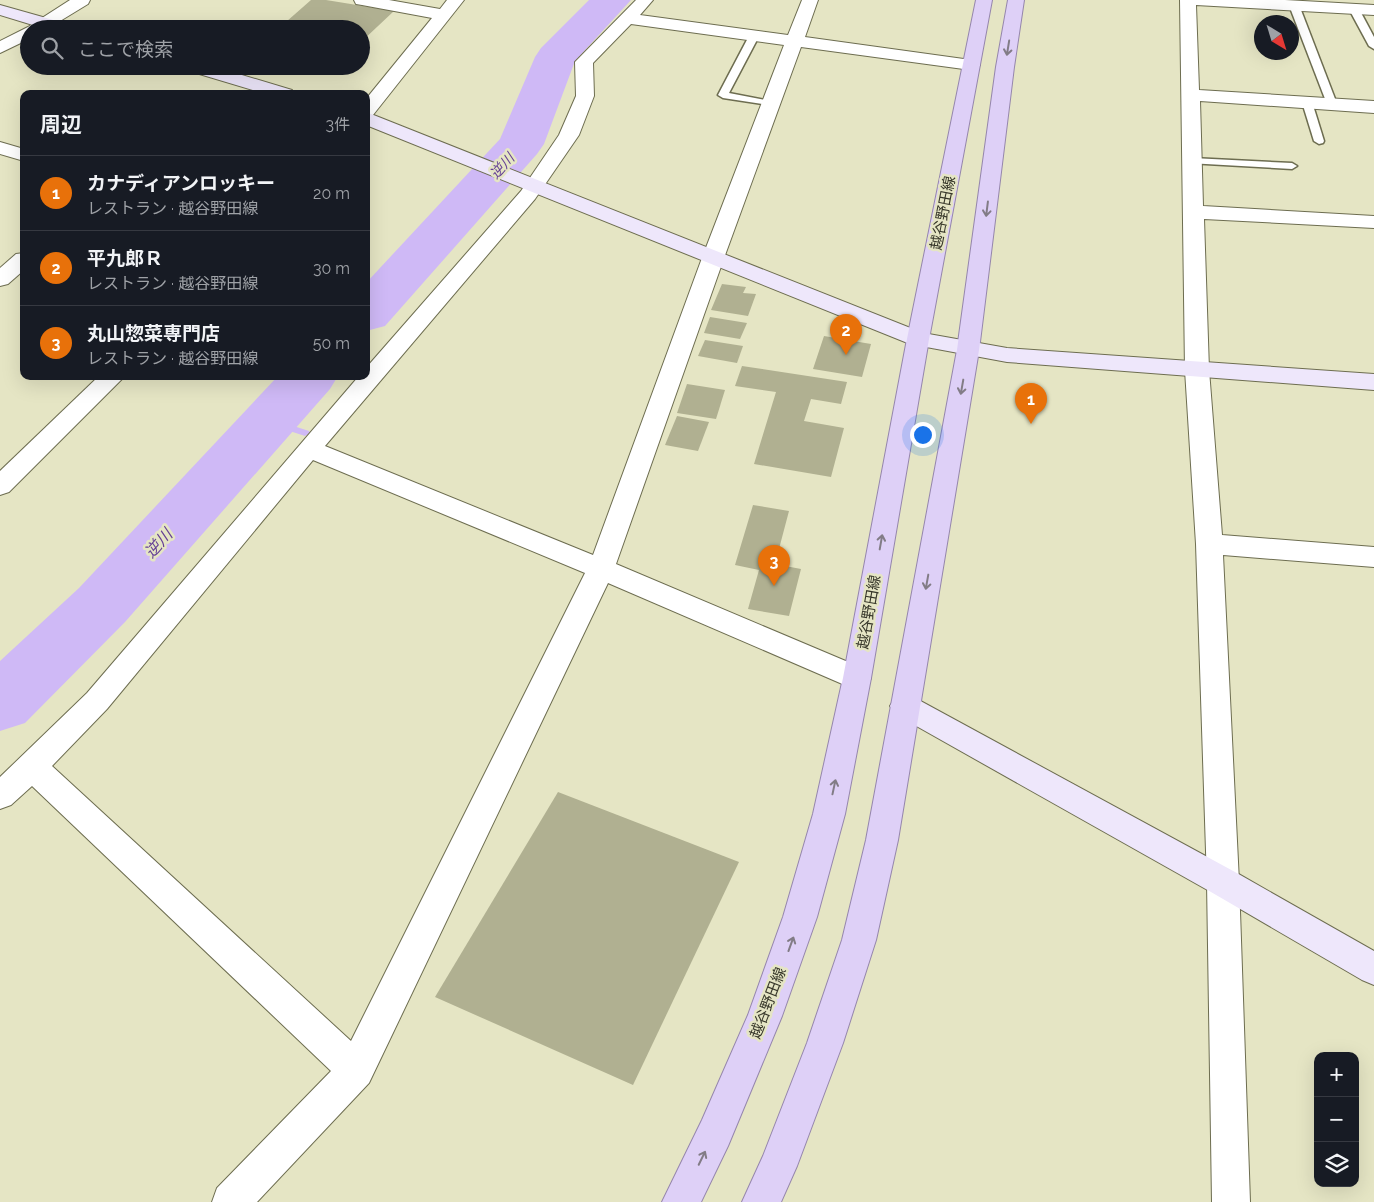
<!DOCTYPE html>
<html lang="ja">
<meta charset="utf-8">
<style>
body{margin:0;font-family:Raleway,"Noto Sans JP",sans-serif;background:#20242c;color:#f1f3f6}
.controls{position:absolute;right:15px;bottom:15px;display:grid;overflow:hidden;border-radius:10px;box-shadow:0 5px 20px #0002}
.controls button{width:45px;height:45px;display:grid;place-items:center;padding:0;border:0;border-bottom:1px solid #363941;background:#171b24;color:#f1f3f6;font:25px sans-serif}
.compass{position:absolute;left:1254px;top:15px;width:45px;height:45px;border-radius:50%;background:#171b24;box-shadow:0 5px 20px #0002;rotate:142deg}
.you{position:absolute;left:922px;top:434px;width:18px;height:18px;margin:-12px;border:4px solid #fff;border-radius:50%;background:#1a73e8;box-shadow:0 0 0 8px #1a73e833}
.badge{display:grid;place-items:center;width:32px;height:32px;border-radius:50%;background:#814cc4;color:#fff;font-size:16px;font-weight:700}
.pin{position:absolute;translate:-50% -41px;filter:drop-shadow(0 1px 2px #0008)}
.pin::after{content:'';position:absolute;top:26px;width:18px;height:15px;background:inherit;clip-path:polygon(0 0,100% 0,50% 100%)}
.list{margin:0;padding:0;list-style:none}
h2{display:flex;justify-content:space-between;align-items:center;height:65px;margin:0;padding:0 20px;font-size:21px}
h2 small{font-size:16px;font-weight:400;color:#9ea1a6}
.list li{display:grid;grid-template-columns:32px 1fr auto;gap:15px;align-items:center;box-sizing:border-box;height:75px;padding:0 20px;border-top:1px solid #363941}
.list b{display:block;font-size:19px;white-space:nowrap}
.list p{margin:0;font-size:16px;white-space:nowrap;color:#9ea1a6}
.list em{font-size:16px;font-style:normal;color:#9ea1a6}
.icon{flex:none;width:28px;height:28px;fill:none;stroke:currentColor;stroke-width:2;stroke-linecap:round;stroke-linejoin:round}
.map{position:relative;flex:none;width:1374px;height:1202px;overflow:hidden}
.search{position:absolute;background:#171b24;box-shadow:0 5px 20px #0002;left:20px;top:20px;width:350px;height:55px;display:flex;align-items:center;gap:12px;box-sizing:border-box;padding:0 18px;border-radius:28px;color:#9ea1a6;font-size:19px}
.panel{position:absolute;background:#171b24;box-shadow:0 5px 20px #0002;left:20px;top:90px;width:350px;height:290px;border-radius:10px}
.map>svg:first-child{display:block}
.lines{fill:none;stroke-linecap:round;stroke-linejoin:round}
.stream{fill:#cfb9f6;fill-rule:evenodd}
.river{fill:#cfb9f6;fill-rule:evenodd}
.building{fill:#b0b091}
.lane-casing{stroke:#6d6d50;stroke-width:3}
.street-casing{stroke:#6d6d50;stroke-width:2}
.secondary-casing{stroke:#6d6d50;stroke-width:2}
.primary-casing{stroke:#9586ac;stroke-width:2}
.lane{fill:#fff;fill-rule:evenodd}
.street{fill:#fff;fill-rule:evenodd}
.secondary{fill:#eee7fb;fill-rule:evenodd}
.primary{fill:#ded0f7;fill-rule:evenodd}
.oneway{stroke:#827c86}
.labels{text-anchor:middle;stroke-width:5;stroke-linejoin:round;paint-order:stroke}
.far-water-label{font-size:14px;font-style:italic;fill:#643f95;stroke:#e5e5c4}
.street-label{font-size:15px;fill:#37372a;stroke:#e5e5c4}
.water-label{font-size:16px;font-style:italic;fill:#643f95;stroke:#e5e5c4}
</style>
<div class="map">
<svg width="1374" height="1202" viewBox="0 0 1374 1202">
<rect width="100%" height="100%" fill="#e5e5c4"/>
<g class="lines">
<polygon class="stream" points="269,418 309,431 310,433 305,436 265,423 264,421 265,419"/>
<g class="river">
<polygon points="589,0 631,0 575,61 544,144 537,154 385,326 366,331 366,283 500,139 535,57 541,48"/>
<polygon points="278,376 338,376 330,389 125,622 25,723 0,731 0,661 79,588"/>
</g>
</g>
<g class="building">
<polygon points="311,0 326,0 394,11 361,42 361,29 278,29"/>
<polygon points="722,284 746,287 743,293 756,294 748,316 711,310"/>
<polygon points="710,317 747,323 740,339 704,333"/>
<polygon points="824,336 871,344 862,377 813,369"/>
<polygon points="705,340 743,346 737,363 698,356"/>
<polygon points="742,366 847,382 841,404 811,399 804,421 844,428 831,477 754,464 776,392 735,386"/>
<polygon points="687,384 725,390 716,419 677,413"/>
<polygon points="677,416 709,422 698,451 665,445"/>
<polygon points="753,505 789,511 775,564 801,569 789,616 748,609 759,570 735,565"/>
<polygon points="558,792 739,862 633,1085 435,997"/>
</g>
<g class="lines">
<defs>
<g id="lane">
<polygon points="1294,2 1299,5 1337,104 1336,106 1328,106 1327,104 1289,5"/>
<polygon points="1354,6 1359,9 1374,37 1374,49 1369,46 1349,9"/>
<polygon points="754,33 759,36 729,93 775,102 775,106 723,98 718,95 749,36"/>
<polygon points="1307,99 1312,102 1324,141 1323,143 1319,144 1314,141 1302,102"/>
<polygon points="1192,158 1292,163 1297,166 1292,169 1188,163 1187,161 1188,159"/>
</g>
<g id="street">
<polygon points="70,0 90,0 88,4 47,29 29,29 29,39 0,53 0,41 28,27"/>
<polygon points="354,0 389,0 440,9 447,0 464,0 373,115 366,117 366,99 432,18 362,5 356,4"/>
<path d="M636,0H653L640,15L788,35L802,0H818L805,37L971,60L977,61L980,65L977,69L971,70L801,47L724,258L616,564L867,670L871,678L867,686L857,689L847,686L608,583L369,1083L257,1202H212L217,1188L331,1071L32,786L11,805L0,809V777L87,693L359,376H366V368L521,191L559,135L576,96L575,62ZM631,24L784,45L702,258L593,555L325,446L535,199L579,135L594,96L593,63ZM313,460L585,573L351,1041L52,766L107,709Z"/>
<polygon points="1180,0 1285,0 1374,5 1374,15 1196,5 1199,90 1374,101 1374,113 1200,101 1203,206 1374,216 1374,228 1204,219 1209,370 1222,535 1374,547 1374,567 1223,555 1239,882 1250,1202 1212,1202 1207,882 1196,544 1185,370"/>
<polygon points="0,142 24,149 24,161 0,154"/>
<polygon points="24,253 24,270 8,284 0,286 0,268 16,254"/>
<polygon points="99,376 125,376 9,492 0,495 0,471"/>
</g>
<g id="secondary">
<polygon points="0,5 71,25 73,29 46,29 0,15"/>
<polygon points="183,66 212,66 292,90 295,94 266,94 186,70"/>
<polygon points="366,112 923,333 1007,348 1374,374 1374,390 1007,362 910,344 366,125"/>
<polygon points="905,694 915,698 1235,872 1374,951 1374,985 1362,980 1211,892 895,714 890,706 895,698"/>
</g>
<g id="primary">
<polygon points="976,0 992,0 929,339 871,678 845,814 817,917 782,1016 728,1146 701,1202 662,1202 702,1120 748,1015 783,917 813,814 843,678 907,339"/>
<polygon points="1008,0 1024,0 1014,67 979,350 898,840 876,940 843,1043 797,1166 781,1202 742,1202 763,1156 807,1043 842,940 866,840 957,350 996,67"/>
</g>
</defs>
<use href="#lane" class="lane-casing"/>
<use href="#street" class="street-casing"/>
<use href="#secondary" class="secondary-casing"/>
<use href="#primary" class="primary-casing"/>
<use href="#lane" class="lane"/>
<use href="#street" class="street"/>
<use href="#secondary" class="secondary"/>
<use href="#primary" class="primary"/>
</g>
<defs><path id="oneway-shaft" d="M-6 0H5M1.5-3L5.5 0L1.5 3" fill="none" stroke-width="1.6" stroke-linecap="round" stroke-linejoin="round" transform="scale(1.25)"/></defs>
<g class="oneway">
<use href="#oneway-shaft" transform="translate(1008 48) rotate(99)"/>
<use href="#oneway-shaft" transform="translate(987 209) rotate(97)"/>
<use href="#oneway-shaft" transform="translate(962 387) rotate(100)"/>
<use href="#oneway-shaft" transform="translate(881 542) rotate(-80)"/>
<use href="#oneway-shaft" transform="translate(927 582) rotate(100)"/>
<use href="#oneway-shaft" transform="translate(834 787) rotate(-78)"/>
<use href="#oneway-shaft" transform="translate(791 944) rotate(-70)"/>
<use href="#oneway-shaft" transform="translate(702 1158) rotate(-64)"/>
</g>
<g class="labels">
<g class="far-water-label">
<text transform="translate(502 166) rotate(-48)" y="5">逆川</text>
</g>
<g class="street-label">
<text transform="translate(943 213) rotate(-79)" y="5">越谷野田線</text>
<text transform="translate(869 612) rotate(-80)" y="5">越谷野田線</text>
<text transform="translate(768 1003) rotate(-69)" y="5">越谷野田線</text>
</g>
<g class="water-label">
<text transform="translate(158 543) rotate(-48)" y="6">逆川</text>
</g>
</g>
</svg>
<div class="controls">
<button>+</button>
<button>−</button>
<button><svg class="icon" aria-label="layers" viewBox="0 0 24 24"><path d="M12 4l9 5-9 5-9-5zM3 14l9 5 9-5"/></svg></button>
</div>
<svg class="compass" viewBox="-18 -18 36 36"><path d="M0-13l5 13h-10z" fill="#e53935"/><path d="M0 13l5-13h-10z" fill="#9ea1a6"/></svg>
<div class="you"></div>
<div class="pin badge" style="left:1031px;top:424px;background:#e8710a">1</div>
<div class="pin badge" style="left:846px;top:355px;background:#e8710a">2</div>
<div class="pin badge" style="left:774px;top:586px;background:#e8710a">3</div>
<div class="search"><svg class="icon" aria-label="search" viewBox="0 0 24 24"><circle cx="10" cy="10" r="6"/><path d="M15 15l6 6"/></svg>ここで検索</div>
<section class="panel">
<h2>周辺<small>3件</small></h2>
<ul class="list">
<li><span class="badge" style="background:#e8710a">1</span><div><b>カナディアンロッキー</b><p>レストラン · 越谷野田線</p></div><em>20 m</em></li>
<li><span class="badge" style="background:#e8710a">2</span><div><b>平九郎Ｒ</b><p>レストラン · 越谷野田線</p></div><em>30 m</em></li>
<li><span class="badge" style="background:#e8710a">3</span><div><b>丸山惣菜専門店</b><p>レストラン · 越谷野田線</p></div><em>50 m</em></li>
</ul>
</section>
</div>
